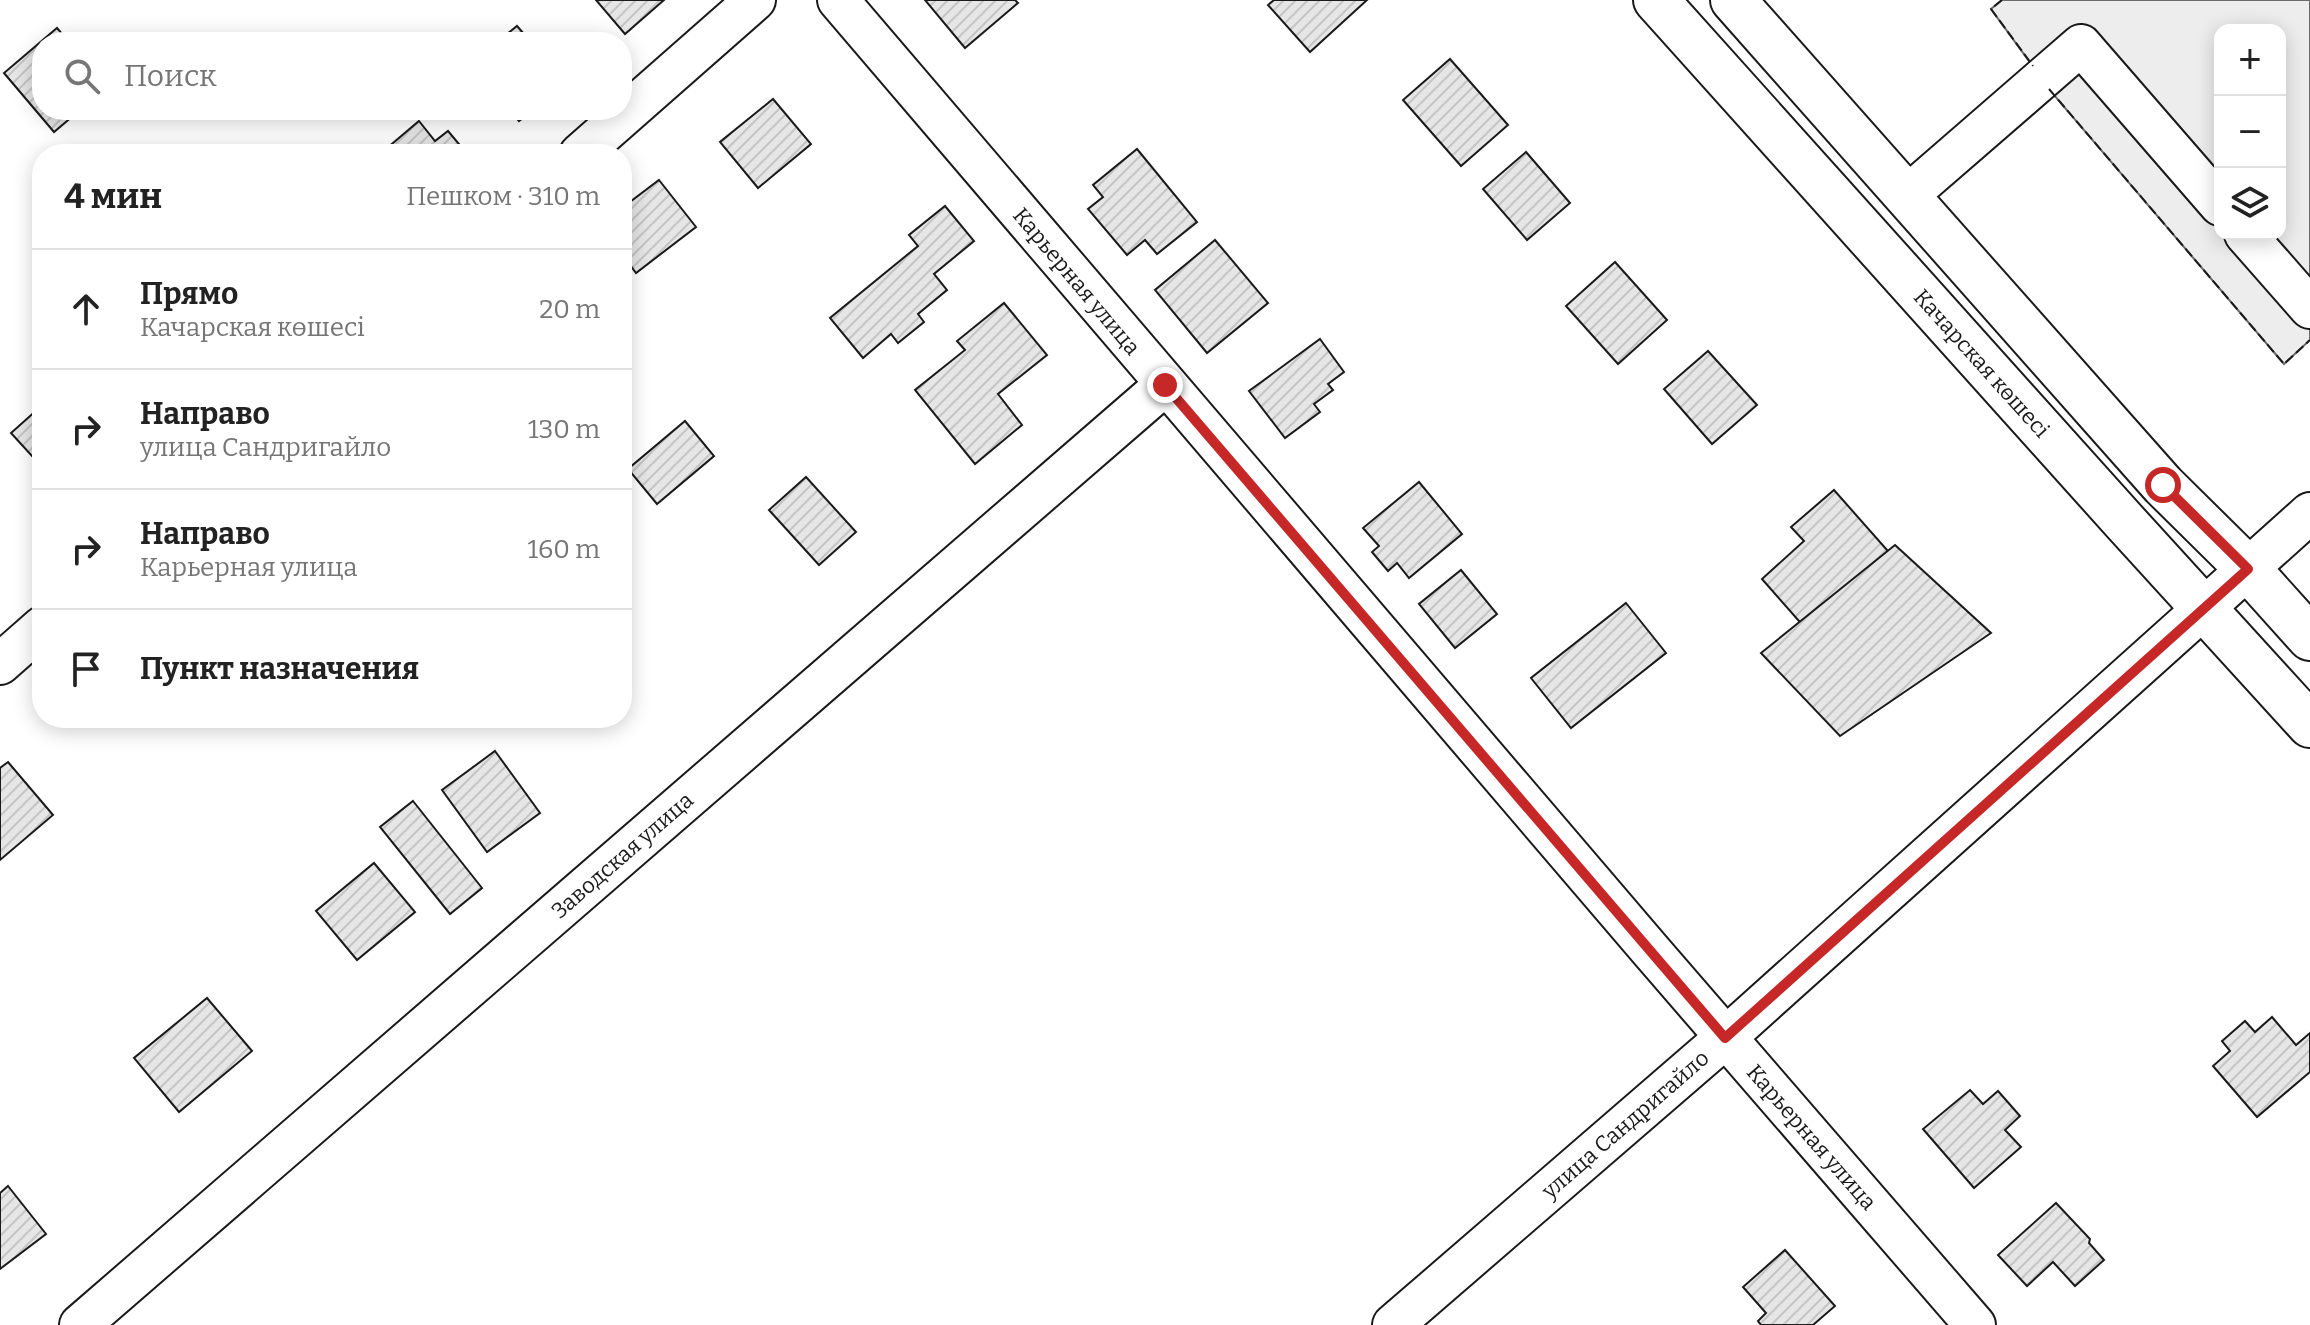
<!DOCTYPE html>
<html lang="ru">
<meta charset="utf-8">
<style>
body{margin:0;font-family:Bitter,serif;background:#f2f2f2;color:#222}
.controls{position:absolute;right:24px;top:24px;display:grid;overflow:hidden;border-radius:16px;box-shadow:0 4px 20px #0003}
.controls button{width:72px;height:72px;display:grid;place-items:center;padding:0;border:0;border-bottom:2px solid #e0e0e0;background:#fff;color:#222;font:40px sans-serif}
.stop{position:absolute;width:24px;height:24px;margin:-18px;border:6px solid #c62828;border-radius:50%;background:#fff}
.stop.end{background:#c62828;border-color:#fff;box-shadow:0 2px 8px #0008}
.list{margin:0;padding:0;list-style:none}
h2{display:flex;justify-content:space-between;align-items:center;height:104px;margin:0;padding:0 32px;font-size:34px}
h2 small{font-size:26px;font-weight:400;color:#767676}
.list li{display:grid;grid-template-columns:52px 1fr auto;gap:24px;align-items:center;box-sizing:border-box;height:120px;padding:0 32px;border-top:2px solid #e0e0e0}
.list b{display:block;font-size:30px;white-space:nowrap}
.list p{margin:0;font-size:26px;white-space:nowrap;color:#767676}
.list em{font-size:26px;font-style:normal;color:#767676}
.icon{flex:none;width:44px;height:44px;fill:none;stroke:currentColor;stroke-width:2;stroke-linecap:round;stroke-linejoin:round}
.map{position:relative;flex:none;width:2310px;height:1325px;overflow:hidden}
.search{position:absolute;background:#fff;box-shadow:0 4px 20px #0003;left:32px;top:32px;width:600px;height:88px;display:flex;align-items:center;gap:20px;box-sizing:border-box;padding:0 28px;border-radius:32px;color:#767676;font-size:30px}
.panel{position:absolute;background:#fff;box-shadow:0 4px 20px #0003;left:32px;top:144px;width:600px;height:584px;border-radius:32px}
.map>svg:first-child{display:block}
.built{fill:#ededed;stroke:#6a6a6a;stroke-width:2;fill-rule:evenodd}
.building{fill:url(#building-hatch);stroke:#1a1a1a;stroke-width:2}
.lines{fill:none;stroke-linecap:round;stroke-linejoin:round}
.minor-casing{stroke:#1a1a1a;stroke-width:44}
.major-casing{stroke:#1a1a1a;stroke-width:48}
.minor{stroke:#fff;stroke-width:40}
.major{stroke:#fff;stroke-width:44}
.fence{stroke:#1a1a1a;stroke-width:2;stroke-dasharray:10 4;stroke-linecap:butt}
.route{stroke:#c62828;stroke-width:10}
.labels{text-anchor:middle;stroke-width:6;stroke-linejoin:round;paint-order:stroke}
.street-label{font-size:22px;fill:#1a1a1a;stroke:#fff}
</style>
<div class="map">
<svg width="2310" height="1325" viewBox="0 0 2310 1325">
<defs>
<pattern id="building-hatch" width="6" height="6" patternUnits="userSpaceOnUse" patternTransform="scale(2)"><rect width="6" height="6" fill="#e6e6e6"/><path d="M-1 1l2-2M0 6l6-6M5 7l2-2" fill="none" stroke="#c5c5c5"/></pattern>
</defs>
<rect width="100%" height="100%" fill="#fff"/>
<path class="built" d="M2002,0H2310V340L2284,364L2053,94L1991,9ZM2220,30H2280V234H2220Z"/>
<g class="building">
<polygon points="596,0 664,0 625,34"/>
<polygon points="925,0 1015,0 1018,3 965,48"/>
<polygon points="1274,0 1367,0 1310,52 1268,5"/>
<polygon points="517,26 531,42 497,42"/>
<polygon points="57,28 69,42 42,42 42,110 80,110 54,132 4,73"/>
<polygon points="1450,59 1508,125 1461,166 1403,100"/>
<polygon points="773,99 811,144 758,188 720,142"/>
<polygon points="510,110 533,110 519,121"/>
<polygon points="419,121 435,141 448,131 464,150 459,154 380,154"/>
<polygon points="1137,149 1197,222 1157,254 1145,240 1127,255 1088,209 1103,197 1093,185"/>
<polygon points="1526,152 1570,203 1527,240 1483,189"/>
<polygon points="659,180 696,227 636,273 622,254 622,208"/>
<polygon points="945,206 974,241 934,274 947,290 918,314 924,322 898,343 891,334 863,358 830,318 918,246 909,235"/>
<polygon points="1215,240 1268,303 1207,353 1155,290"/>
<polygon points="1615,262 1667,320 1618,364 1566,306"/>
<polygon points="1004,303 1047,355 998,394 1022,425 975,464 915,390 965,350 957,341"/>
<polygon points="1320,339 1344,372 1328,384 1333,390 1314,404 1320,412 1285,438 1249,391"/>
<polygon points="1708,351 1757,405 1712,444 1664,389"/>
<polygon points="38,409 42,414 42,467 11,433"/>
<polygon points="685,421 714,456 657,504 628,469"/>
<polygon points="806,477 856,532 819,565 769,510"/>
<polygon points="1419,482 1462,534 1409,578 1397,563 1388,571 1372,552 1379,546 1363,528"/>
<polygon points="1834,490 1902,567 1868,597 1857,584 1806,629 1762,579 1804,541 1791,527"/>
<polygon points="1895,545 1991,633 1840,736 1761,653"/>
<polygon points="1461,570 1497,614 1455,648 1419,604"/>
<polygon points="1626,603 1666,653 1571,728 1531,678"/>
<polygon points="495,751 540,813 487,852 442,790"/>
<polygon points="8,762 53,815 0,860 0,768"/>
<polygon points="413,801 482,888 450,914 380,827"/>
<polygon points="374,863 415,912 357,960 316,911"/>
<polygon points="207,998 252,1051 179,1112 134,1058"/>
<polygon points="2272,1017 2296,1045 2310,1033 2310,1072 2257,1117 2213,1066 2230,1051 2222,1041 2245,1021 2255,1032"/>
<polygon points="1970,1090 1983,1104 1998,1091 2020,1116 2005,1130 2021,1147 1974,1188 1923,1129"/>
<polygon points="8,1186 46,1234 0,1269 0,1193"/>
<polygon points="2056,1203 2090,1239 2089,1243 2104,1260 2075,1286 2053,1262 2027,1286 1998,1255"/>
<polygon points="1785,1250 1835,1306 1813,1325 1761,1325 1758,1321 1766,1313 1743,1287"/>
</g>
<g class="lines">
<defs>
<g id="minor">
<path d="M838,0C1215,444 1593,886 1975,1325"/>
<polyline points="580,154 755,0"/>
<polyline points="1907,196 2081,45 2220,205"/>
<polyline points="2245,234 2310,308"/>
<polyline points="0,664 42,627"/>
<polyline points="80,1325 1165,385"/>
<polyline points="1393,1325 1725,1038 2310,513"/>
</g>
<g id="major">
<polyline points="1656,0 2124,521 2310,725"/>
<polyline points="1733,0 2163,485 2248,569 2310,638"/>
</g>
</defs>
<use href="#minor" class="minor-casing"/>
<use href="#major" class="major-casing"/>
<use href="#minor" class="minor"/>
<use href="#major" class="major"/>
<g class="fence">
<polyline points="2002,0 1991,9 2033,66"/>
<polyline points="2049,89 2284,364 2310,340"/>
</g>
</g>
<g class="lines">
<polyline class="route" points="1165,385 1725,1038 2248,569 2163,485"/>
</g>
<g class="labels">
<g class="street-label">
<text transform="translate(1077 281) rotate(50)" y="8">Карьерная улица</text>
<text transform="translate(1982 363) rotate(48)" y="8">Качарская көшесі</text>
<text transform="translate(622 855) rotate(-41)" y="8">Заводская улица</text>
<text transform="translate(1625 1124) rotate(-41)" y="8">улица Сандригайло</text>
<text transform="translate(1812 1137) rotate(49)" y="8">Карьерная улица</text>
</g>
</g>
</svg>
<div class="controls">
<button>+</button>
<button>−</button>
<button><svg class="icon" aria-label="layers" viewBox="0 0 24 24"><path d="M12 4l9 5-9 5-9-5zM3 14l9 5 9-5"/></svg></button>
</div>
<div class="stop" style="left:2163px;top:485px"></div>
<div class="stop end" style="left:1165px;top:385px"></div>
<div class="search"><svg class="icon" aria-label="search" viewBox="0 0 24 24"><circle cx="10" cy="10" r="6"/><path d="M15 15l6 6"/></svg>Поиск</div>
<section class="panel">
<h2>4 мин<small>Пешком · 310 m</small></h2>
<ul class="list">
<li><svg class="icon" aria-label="ahead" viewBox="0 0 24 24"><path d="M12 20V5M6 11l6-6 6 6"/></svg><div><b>Прямо</b><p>Качарская көшесі</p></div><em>20 m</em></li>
<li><svg class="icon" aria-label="right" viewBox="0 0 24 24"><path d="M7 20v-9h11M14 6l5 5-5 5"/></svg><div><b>Направо</b><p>улица Сандригайло</p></div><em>130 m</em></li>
<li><svg class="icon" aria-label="right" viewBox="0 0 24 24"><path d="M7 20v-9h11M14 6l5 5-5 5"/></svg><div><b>Направо</b><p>Карьерная улица</p></div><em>160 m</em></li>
<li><svg class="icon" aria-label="arrive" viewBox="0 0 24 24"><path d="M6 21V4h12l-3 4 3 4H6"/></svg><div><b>Пункт назначения</b></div></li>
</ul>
</section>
</div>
